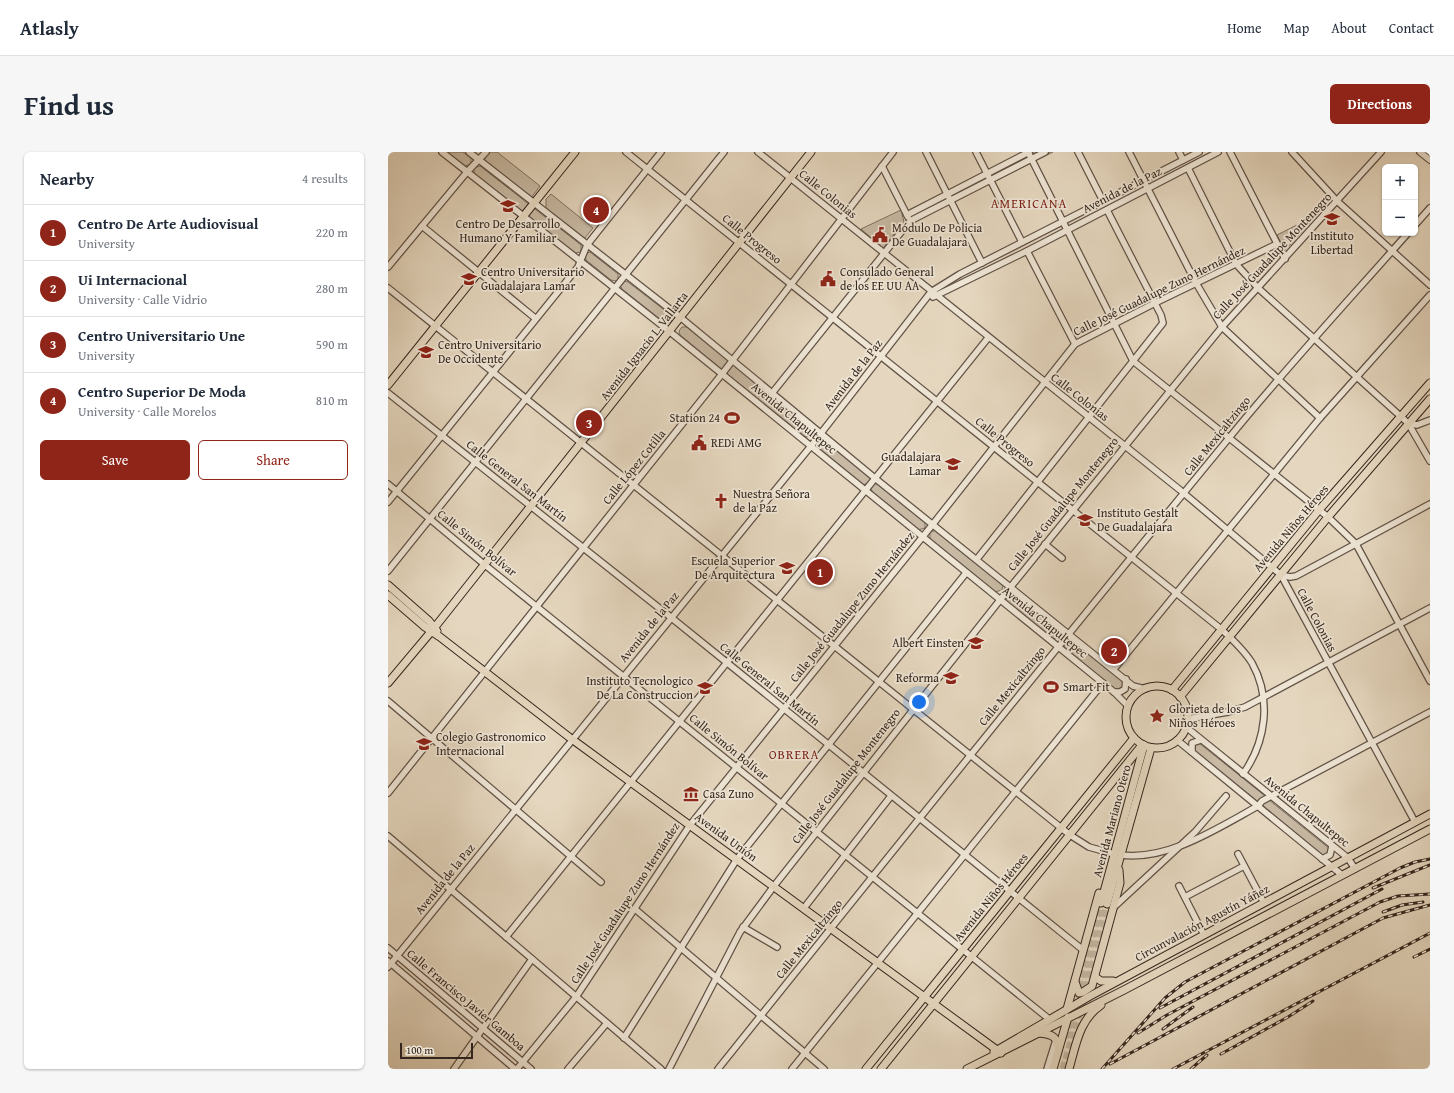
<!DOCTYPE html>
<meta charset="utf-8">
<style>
body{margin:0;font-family:"Gentium Book Plus",serif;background:#f6f6f7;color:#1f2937}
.controls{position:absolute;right:12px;top:12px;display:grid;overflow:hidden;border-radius:6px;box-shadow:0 1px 3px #0004}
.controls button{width:36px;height:36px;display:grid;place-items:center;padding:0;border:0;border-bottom:1px solid #e0e1e3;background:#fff;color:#1f2937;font:20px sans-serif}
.scale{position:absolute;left:12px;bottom:10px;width:73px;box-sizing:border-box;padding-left:4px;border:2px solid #35261d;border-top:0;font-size:11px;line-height:14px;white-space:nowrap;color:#35261d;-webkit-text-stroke:3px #eee5d5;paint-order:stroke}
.you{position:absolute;left:531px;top:550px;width:14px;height:14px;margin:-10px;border:3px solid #fff;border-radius:50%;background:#1a73e8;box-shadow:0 0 0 6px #1a73e833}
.badge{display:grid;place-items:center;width:26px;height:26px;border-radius:50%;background:#8f2418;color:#fff;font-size:13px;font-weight:700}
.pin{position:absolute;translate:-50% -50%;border:2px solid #fff;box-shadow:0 1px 4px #0006}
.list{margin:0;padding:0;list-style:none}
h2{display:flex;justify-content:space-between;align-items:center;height:52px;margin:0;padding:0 16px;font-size:17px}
h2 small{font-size:13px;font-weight:400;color:#747a83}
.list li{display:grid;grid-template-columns:26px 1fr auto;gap:12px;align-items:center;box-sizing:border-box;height:56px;padding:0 16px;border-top:1px solid #e0e1e3}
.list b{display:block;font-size:15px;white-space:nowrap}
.list p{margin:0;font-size:13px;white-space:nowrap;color:#747a83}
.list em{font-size:13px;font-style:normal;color:#747a83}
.actions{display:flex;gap:8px;padding:12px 16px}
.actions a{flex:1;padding:9px 0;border:1px solid #8f2418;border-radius:6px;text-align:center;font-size:14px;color:#8f2418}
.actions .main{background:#8f2418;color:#fff}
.map{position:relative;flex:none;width:1042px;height:917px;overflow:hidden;border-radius:6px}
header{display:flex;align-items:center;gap:24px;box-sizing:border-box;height:56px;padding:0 20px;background:#fff;border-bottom:1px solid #e0e1e3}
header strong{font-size:19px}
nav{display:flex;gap:22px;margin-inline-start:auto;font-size:14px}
.intro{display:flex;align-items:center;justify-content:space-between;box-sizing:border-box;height:96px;padding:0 24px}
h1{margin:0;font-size:28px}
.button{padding:10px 18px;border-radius:6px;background:#8f2418;color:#fff;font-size:14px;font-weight:700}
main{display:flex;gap:24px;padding:0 24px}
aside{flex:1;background:#fff;border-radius:6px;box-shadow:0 1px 3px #0004}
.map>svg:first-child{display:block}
.green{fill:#c7b9a3;stroke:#7e7060}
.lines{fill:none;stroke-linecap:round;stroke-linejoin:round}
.major-tunnel{stroke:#c2b49f;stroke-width:7;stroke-dasharray:7 3.5;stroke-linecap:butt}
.minor-casing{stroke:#615246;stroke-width:8}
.major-casing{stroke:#35261d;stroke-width:9}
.minor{stroke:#eee5d5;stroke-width:5.5}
.major{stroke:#e5d7bf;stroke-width:7}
.rail-casing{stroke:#35261d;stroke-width:3}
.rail{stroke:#eee5d5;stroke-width:1.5;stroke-dasharray:4.5;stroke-linecap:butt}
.labels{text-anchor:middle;stroke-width:3.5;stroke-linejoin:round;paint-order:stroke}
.street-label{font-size:12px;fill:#35261d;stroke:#eee5d5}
.poi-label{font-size:12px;fill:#35261d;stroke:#eee5d5;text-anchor:start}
.neighbourhood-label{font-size:13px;letter-spacing:1px;fill:#7a1f14;stroke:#eee5d5}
</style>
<header>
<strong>Atlasly</strong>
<nav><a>Home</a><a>Map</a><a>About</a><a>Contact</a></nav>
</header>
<div class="intro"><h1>Find us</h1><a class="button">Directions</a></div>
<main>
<aside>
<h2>Nearby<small>4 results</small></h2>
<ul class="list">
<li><span class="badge">1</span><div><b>Centro De Arte Audiovisual</b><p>University</p></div><em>220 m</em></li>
<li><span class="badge">2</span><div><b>Ui Internacional</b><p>University · Calle Vidrio</p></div><em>280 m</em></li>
<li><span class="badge">3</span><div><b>Centro Universitario Une</b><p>University</p></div><em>590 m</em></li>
<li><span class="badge">4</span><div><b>Centro Superior De Moda</b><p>University · Calle Morelos</p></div><em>810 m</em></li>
</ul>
<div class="actions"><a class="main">Save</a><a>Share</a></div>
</aside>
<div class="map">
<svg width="1042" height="917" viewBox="0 0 1042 917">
<rect width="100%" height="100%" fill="#e5d7bf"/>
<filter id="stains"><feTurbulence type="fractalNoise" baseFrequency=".005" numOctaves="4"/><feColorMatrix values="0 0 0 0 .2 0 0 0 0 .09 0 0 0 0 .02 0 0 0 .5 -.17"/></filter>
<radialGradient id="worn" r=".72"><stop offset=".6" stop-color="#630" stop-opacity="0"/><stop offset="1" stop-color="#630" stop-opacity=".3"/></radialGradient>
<g class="green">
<polygon points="59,0 75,0 83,6 83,12 77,14"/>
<polygon points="102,0 109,0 152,34 143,46 96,8"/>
<polygon points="635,0 665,0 526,70 519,59"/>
<polygon points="92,14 193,93 193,100 187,101 86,22 86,16"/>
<polygon points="163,42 205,76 196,87 158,58 158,47"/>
<polygon points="513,58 516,70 495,96 473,77"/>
<polygon points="929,63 898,97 896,97 889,83"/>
<polygon points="202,100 230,122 230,127 228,129 223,128 198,108 197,102"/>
<polygon points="235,129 240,130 283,163 284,167 283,170 277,171 234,137 232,133"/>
<polygon points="294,175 299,175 422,274 424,278 423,282 419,285 415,284 292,183 291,179"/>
<polygon points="433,289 438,289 482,325 482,330 475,333 431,297 430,294"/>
<polygon points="486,332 491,332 537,369 537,376 530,378 485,341 483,337"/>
<polygon points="549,378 615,433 614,438 607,440 542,387 542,380"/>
<polygon points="621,441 626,441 672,478 672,485 665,487 618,449 618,444"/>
<polygon points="679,488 684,488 737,530 736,535 729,539 677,496 676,493"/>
<polygon points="811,591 877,644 870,650 806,598 805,593"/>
<polygon points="881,648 942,697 943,699 936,704 874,653"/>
</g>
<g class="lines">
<g class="major-tunnel">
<polyline points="677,886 692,837 713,751"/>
<polyline points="675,917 699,835 719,752"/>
</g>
<defs>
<g id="minor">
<polyline points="54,0 281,179 726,540 740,554"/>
<polyline points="81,0 292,165 488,327 745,534 757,537"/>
<path d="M238,0L833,477C844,487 856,498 864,511C884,547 878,590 855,622"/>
<polyline points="370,0 792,338 893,423 1027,670"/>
<polyline points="538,0 594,111"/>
<polyline points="588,0 634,90"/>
<polyline points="640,0 745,209 940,365 968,392 1042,529"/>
<polyline points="690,0 715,49"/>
<polyline points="741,0 808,131 834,175 932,266"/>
<polyline points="791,0 795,8"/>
<polyline points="842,0 897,107"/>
<polyline points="904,0 949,49 1042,133"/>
<polyline points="1032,0 1042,8"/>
<polyline points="494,14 520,65"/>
<polyline points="800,16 848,112 870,136 1020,271 1042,309"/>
<polyline points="519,63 641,0"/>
<polyline points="1027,73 1042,56"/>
<polyline points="34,74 147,166"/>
<polyline points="639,99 687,192"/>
<polyline points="0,115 79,20 98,0"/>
<polyline points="0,136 682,683 701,695 726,702"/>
<polyline points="545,145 639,99 830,0"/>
<polyline points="385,240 522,69 657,0"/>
<polyline points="0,241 280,463 695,798"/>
<polyline points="1020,271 1029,273 1042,268"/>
<polyline points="0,332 97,413 661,867"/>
<polyline points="0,350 190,115 199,93 273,0"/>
<polyline points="657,392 674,406"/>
<polyline points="589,407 775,171 773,163 719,58"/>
<polyline points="0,419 336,0"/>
<polyline points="893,423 902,425 908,424 1042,352"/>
<polyline points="726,517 932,266 1042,143"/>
<polyline points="726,540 732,540 737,537 738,527"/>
<polyline points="0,549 213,730"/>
<polyline points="799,567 840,560 857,555 1042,456"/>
<polyline points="798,575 960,706 967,717"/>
<polyline points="789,588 954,723"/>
<polyline points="804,600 804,591 813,588"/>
<polyline points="0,641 334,222 505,0"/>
<polyline points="0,684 273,917"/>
<polyline points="850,702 876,751"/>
<path d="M733,703C780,709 830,676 870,654L874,649L1042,560"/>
<polyline points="934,707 942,703 944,694"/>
<polyline points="791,734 816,783"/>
<polyline points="797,745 856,714"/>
<polyline points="726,755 807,680 838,644"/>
<polyline points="416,756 503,644"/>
<polyline points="247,757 436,917"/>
<polyline points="355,775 389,795"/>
<polyline points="118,785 600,186"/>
<polyline points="0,796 143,917"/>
<polyline points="0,809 127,917"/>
<polyline points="0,815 423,294 543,140 572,122 811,0"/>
<polyline points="236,886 349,707 578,421"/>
<polyline points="66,917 144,807"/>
<polyline points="129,917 188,845 302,673 545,372 687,192 767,151 889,92"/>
<polyline points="180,917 219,871"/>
<polyline points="281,917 352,780 386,734 612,448 834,175 993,0"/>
<path d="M330,917C499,706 669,495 841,286C898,216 960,149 1020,81"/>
<polyline points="404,917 715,531"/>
<polyline points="659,917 668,888"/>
</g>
<g id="major">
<polyline points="0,233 187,0"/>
<polyline points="0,433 41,469 49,479"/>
<polyline points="0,443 37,475 52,485 181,585 613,901"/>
<polyline points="0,531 47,475 423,0"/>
<circle cx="769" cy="565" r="31"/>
<polyline points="784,538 931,358 1042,231"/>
<polyline points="792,545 940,365 1042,247"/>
<polyline points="713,751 756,593"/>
<polyline points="719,752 763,596"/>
<polyline points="707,825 713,829 725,829"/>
<polyline points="687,830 691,841 695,840 704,834 732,731 731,718"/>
<polyline points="679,857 711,741"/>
<path d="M651,881C661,882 669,883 670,895"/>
<polyline points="606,900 702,844 1042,662"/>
<polyline points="478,917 746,586"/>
<polyline points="493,917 754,593"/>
<polyline points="579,917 736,838 1042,677"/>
<polyline points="665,917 680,865"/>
<path d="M681,917C688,893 691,868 713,853"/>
</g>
</defs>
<use href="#minor" class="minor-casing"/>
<use href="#major" class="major-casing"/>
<use href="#minor" class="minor"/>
<use href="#major" class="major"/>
<defs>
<g id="rail">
<polyline points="985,736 1042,713"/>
<polyline points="995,760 1014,753 1035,750"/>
<polyline points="1026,805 1042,797"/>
<polyline points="772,856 994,737"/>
<polyline points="775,877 805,855"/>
<polyline points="750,881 779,863 992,750 1010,744 1042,742"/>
<polyline points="833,902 900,865 925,849"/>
<polyline points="722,912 995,766 1042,753"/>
<polyline points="714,917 777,846 797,830 1012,716 1027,710 1042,707"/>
<polyline points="785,917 1042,781"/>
<polyline points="803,917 819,903"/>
</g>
</defs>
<use href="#rail" class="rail-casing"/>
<use href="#rail" class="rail"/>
</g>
<defs>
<symbol id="university-bare" viewBox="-9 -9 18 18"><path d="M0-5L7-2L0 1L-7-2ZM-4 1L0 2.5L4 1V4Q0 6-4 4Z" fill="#8f2418" stroke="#eee5d5" stroke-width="2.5" paint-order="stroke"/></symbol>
<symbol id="school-bare" viewBox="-9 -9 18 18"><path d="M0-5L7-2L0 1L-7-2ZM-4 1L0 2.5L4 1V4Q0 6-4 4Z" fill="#8f2418" stroke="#eee5d5" stroke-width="2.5" paint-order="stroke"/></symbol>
<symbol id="civic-bare" viewBox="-9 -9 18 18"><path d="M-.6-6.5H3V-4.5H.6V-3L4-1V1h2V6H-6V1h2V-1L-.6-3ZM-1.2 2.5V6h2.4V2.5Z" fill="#8f2418" stroke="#eee5d5" stroke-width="2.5" paint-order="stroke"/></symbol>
<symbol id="stadium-bare" viewBox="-9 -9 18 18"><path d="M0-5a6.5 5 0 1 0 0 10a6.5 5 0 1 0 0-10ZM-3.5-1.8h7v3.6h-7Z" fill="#8f2418" stroke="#eee5d5" stroke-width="2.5" paint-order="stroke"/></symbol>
<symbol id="church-bare" viewBox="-9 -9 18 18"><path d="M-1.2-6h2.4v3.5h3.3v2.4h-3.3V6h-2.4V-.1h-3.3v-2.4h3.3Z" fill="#8f2418" stroke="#eee5d5" stroke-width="2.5" paint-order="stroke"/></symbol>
<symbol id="sight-bare" viewBox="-9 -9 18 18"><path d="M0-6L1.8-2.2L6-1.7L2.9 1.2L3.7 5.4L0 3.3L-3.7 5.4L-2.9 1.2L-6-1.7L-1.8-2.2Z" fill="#8f2418" stroke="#eee5d5" stroke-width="2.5" paint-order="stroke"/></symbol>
<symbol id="museum-bare" viewBox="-9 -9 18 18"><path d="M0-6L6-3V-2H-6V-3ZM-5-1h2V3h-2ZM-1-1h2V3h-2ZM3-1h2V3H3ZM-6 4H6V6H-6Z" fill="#8f2418" stroke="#eee5d5" stroke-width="2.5" paint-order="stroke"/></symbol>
</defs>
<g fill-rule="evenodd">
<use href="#university-bare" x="109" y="43" width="22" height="22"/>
<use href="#school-bare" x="933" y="56" width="22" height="22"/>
<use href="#civic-bare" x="481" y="72" width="22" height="22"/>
<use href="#university-bare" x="70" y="116" width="22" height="22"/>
<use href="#civic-bare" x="429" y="116" width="22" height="22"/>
<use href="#university-bare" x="27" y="189" width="22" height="22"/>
<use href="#stadium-bare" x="333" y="255" width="22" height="22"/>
<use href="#civic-bare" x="300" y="280" width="22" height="22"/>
<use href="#school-bare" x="554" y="301" width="22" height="22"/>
<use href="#church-bare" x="322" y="338" width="22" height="22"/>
<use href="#university-bare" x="686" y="357" width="22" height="22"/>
<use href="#university-bare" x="388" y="405" width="22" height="22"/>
<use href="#school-bare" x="577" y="480" width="22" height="22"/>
<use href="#school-bare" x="552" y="515" width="22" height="22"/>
<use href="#stadium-bare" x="652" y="524" width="22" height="22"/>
<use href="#university-bare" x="306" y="525" width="22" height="22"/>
<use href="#sight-bare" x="758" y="553" width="22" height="22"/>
<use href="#university-bare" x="25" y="581" width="22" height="22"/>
<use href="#museum-bare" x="292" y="631" width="22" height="22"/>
</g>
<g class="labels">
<g class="street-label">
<text transform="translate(734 38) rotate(-27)" y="4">Avenida de la Paz</text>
<text transform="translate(440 42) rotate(39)" y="4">Calle Colonias</text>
<text transform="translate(364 87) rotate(39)" y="4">Calle Progreso</text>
<text transform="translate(884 104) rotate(-47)" y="4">Calle José Guadalupe Montenegro</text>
<text transform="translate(771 139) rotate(-26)" y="4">Calle José Guadalupe Zuno Hernández</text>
<text transform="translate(256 194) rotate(-52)" y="4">Avenida Ignacio L. Vallarta</text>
<text transform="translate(465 223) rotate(-52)" y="4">Avenida de la Paz</text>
<text transform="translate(692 245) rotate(38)" y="4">Calle Colonias</text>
<text transform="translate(406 266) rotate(39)" y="4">Avenida Chapultepec</text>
<text transform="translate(829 284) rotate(-51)" y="4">Calle Mexicaltzingo</text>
<text transform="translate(617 290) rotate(39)" y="4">Calle Progreso</text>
<text transform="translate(246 315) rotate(-51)" y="4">Calle López Cotilla</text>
<text transform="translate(129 329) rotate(38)" y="4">Calle General San Martín</text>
<text transform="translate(675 352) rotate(-51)" y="4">Calle José Guadalupe Montenegro</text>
<text transform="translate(903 376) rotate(-50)" y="4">Avenida Niños Héroes</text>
<text transform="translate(89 391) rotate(39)" y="4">Calle Simón Bolívar</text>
<text transform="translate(464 455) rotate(-51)" y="4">Calle José Guadalupe Zuno Hernández</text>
<text transform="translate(929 468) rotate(62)" y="4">Calle Colonias</text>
<text transform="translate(657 470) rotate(39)" y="4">Avenida Chapultepec</text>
<text transform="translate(261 475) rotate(-51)" y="4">Avenida de la Paz</text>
<text transform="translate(382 532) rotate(39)" y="4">Calle General San Martín</text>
<text transform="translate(624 534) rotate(-51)" y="4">Calle Mexicaltzingo</text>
<text transform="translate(341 595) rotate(39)" y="4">Calle Simón Bolívar</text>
<text transform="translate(458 624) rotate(-52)" y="4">Calle José Guadalupe Montenegro</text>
<text transform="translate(919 659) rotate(39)" y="4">Avenida Chapultepec</text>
<text transform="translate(724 669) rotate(-75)" y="4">Avenida Mariano Otero</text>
<text transform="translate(338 685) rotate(36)" y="4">Avenida Unión</text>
<text transform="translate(57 727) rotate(-51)" y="4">Avenida de la Paz</text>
<text transform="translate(603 745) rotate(-51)" y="4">Avenida Niños Héroes</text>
<text transform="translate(237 751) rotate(-57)" y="4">Calle José Guadalupe Zuno Hernández</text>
<text transform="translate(814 771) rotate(-28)" y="4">Circunvalación Agustín Yáñez</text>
<text transform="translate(421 787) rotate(-51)" y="4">Calle Mexicaltzingo</text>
<text transform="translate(78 848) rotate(40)" y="4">Calle Francisco Javier Gamboa</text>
</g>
<g class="poi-label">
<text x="120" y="76" text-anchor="middle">Centro De Desarrollo<tspan x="120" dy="14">Humano Y Familiar</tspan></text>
<text x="504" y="80">Módulo De Policia<tspan x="504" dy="14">De Guadalajara</tspan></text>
<text x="944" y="88" text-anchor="middle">Instituto<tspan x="944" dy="14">Libertad</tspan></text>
<text x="93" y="124">Centro Universitario<tspan x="93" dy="14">Guadalajara Lamar</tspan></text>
<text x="452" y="124">Consulado General<tspan x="452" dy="14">de los EE UU AA</tspan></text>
<text x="50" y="197">Centro Universitario<tspan x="50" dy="14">De Occidente</tspan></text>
<text x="332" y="270" text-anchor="end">Station 24</text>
<text x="323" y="295">REDi AMG</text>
<text x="553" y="309" text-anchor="end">Guadalajara<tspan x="553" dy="14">Lamar</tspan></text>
<text x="345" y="346">Nuestra Señora<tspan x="345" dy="14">de la Paz</tspan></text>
<text x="709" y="365">Instituto Gestalt<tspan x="709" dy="14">De Guadalajara</tspan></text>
<text x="387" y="413" text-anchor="end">Escuela Superior<tspan x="387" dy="14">De Arquitectura</tspan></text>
<text x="576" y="495" text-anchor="end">Albert Einsten</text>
<text x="551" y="530" text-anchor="end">Reforma</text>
<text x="305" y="533" text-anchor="end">Instituto Tecnologico<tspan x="305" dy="14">De La Construccion</tspan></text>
<text x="675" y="539">Smart Fit</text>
<text x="781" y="561">Glorieta de los<tspan x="781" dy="14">Niños Héroes</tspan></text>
<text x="48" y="589">Colegio Gastronomico<tspan x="48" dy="14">Internacional</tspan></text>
<text x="315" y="646">Casa Zuno</text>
</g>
<g class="neighbourhood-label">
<text x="641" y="56">AMERICANA</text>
<text x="406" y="607">OBRERA</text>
</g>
</g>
<rect width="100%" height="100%" filter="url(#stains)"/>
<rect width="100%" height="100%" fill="url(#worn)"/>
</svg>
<div class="controls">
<button>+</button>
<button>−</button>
</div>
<div class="scale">100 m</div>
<div class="you"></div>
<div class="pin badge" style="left:432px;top:420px">1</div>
<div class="pin badge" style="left:726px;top:499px">2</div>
<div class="pin badge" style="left:201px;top:271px">3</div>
<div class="pin badge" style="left:208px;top:58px">4</div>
</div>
</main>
